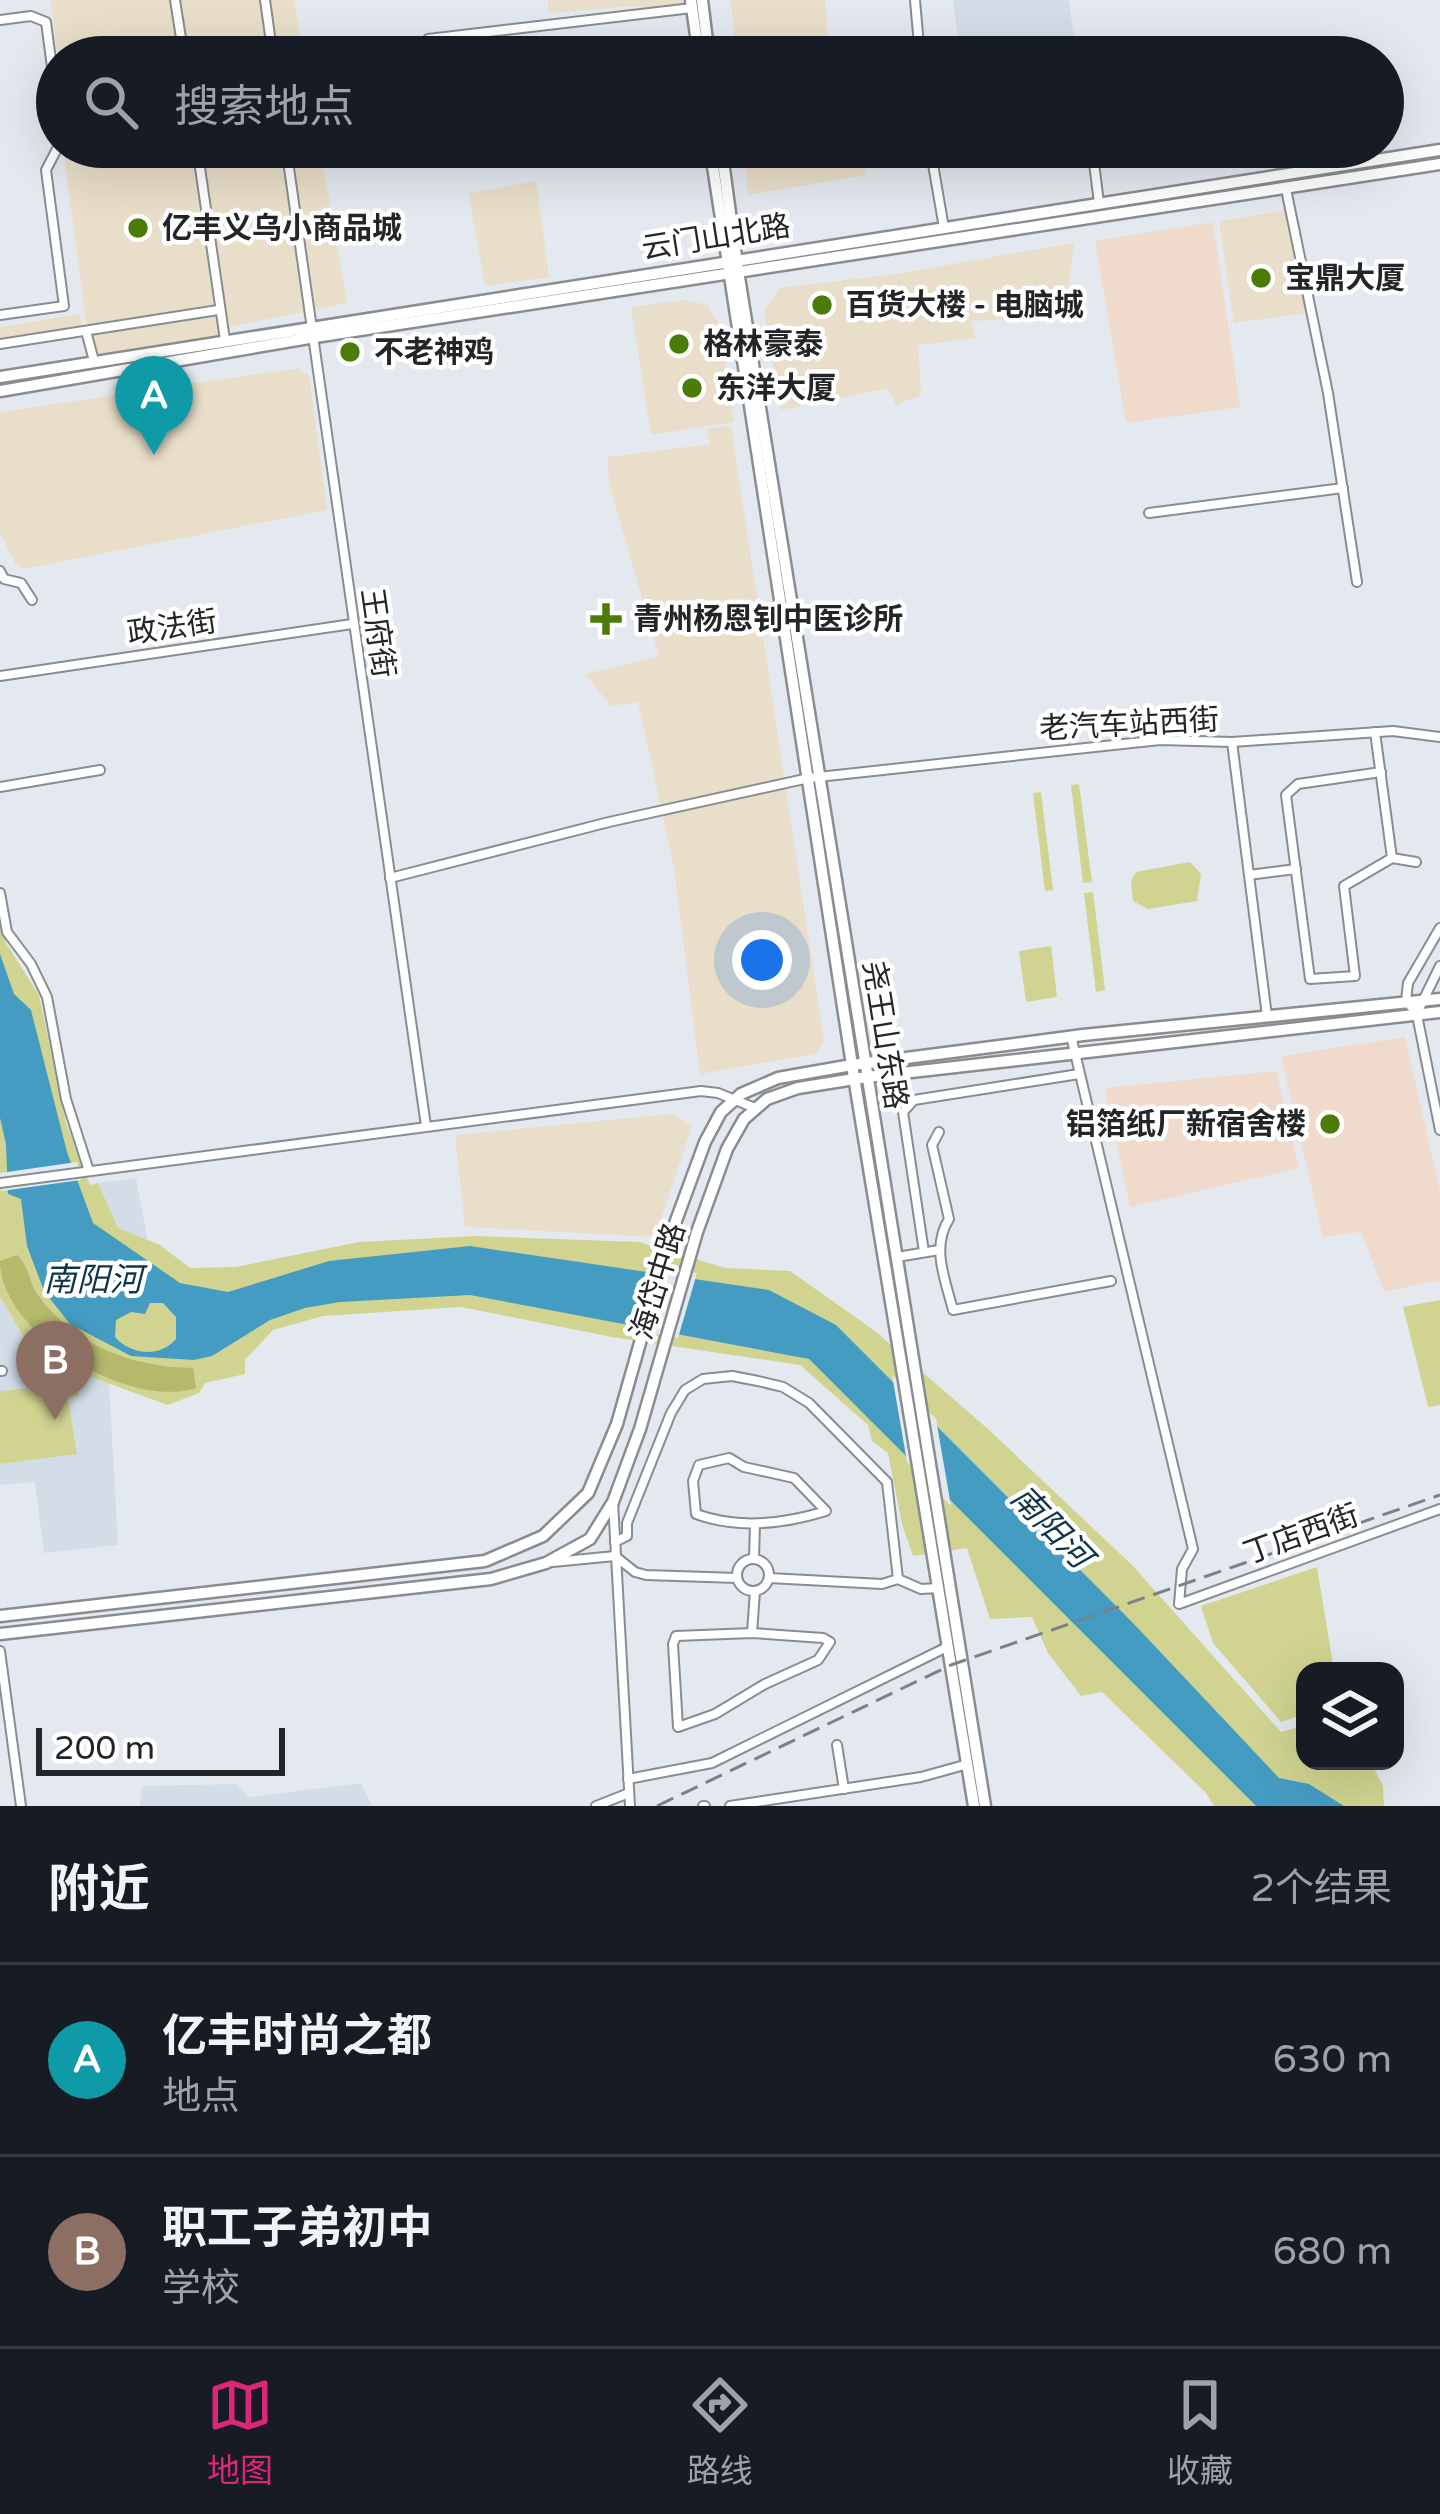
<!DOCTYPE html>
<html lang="zh">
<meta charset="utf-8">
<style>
body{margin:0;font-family:"Varela Round","Noto Sans SC",sans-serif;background:#20242c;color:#f1f3f6}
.controls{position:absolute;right:36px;bottom:36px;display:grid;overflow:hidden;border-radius:24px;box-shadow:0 12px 48px #0002}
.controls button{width:108px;height:108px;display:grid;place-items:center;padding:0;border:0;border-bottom:3px solid #363941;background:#171b24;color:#f1f3f6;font:60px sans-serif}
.scale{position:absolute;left:36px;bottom:30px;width:249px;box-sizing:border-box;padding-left:12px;border:6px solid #242527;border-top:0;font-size:33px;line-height:42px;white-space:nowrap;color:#242527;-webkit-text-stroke:9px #fff;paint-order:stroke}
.you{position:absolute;left:762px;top:960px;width:42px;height:42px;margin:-30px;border:9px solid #fff;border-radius:50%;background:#1a73e8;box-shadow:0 0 0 18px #1a73e833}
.badge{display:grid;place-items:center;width:78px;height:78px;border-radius:50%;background:#db2777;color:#fff;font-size:39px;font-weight:700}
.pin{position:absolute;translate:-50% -99px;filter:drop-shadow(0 3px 6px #0008)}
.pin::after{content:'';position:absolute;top:63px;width:42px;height:36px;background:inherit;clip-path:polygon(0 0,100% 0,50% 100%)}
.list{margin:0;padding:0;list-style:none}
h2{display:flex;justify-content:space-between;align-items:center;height:156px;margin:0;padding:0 48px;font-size:51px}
h2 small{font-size:39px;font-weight:400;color:#9ea1a6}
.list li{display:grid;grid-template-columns:78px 1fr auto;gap:36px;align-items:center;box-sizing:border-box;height:192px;padding:0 48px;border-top:3px solid #363941}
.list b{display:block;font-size:45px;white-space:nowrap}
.list p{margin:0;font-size:39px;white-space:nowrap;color:#9ea1a6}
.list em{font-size:39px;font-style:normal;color:#9ea1a6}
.icon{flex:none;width:66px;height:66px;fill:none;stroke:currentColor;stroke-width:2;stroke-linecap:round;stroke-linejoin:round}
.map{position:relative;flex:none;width:1440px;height:1806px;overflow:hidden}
.search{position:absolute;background:#171b24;box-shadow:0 12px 48px #0002;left:36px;right:36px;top:36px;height:132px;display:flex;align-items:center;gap:30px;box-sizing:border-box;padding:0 42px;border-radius:66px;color:#9ea1a6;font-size:45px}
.sheet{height:540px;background:#171b24}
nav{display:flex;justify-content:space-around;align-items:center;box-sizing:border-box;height:168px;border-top:3px solid #363941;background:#171b24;font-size:33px;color:#9ea1a6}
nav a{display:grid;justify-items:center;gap:6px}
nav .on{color:#db2777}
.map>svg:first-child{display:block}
.commercial{fill:#e8dec9}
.industrial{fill:#efdacc}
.built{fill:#d2dde8}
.green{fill:#d0d490}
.forest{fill:#b5b96c}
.water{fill:#459cc3;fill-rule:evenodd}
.pier{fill:#e4e9ef}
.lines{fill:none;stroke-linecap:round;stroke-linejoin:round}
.minor-casing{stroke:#888d92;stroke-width:12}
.major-casing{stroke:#888d92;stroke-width:15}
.minor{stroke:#fff;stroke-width:8}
.major{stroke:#fff;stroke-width:10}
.rail{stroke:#7d8084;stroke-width:3;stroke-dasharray:18 9;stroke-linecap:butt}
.poi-dot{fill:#4b7c08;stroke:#fff;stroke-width:4.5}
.labels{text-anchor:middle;stroke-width:9;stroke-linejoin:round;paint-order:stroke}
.poi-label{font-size:30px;font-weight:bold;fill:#242527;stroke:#fff;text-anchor:start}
.street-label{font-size:30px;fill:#242527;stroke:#fff}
.water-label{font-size:33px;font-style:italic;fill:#0f3647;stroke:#fff}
</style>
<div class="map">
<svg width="1440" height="1806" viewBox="0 0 1440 1806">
<rect width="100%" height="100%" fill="#e4e9ef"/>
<g class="commercial">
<polygon points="51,0 294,0 304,57 58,57"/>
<polygon points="548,0 682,0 683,4 659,8 632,6 549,13"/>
<polygon points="731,0 825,0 829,57 736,57"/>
<polygon points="320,147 347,303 219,329 219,336 96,356 87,328 63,148"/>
<polygon points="744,147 862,147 866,175 748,195"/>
<polygon points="536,181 549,277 485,286 469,193"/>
<polygon points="1286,210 1306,313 1234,323 1219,221"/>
<polygon points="1074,243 1068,293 1010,301 1012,319 971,321 976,338 918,345 921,395 896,405 888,388 781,410 764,311 779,288 895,274"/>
<polygon points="685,300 707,305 718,323 734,422 651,435 631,307"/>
<polygon points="80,314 82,327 0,340 0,327"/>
<polygon points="299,368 309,376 327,510 23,569 15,563 0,532 0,412"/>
<polygon points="731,426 824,1040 815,1054 700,1074 674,867 638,702 611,706 585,674 659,656 609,483 608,457 710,444 707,429"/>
<polygon points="672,1114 692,1126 655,1237 465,1227 455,1135"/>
</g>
<g class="industrial">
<polygon points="1213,222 1240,407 1126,423 1095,241"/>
<polygon points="1405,1037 1440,1191 1440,1280 1384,1292 1361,1232 1323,1237 1281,1056"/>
<polygon points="1276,1071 1299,1168 1130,1207 1105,1088"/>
</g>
<g class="built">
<polygon points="953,0 1069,0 1076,57 960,57"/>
<polygon points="136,1178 148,1242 118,1228 98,1183"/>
<polygon points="0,1297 24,1337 62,1364 109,1384 118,1545 44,1553 35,1482 0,1485"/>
<polygon points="361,1783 372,1806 140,1806 142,1786 237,1784 249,1797"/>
</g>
<g class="green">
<polygon points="1079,784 1092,882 1083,883 1071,785"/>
<polygon points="1041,792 1053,890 1045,891 1033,793"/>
<polygon points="1190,862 1201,874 1197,901 1148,909 1133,901 1131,881 1136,872"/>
<polygon points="1093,892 1105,990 1096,992 1084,893"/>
<polygon points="0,918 6,943 39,995 66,1123 90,1185 98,1183 118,1228 160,1245 190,1268 236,1267 359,1242 475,1236 639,1242 725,1268 790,1271 875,1331 988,1429 1133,1566 1281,1732 1305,1725 1305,1761 1370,1761 1383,1786 1384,1806 1214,1806 1206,1793 1102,1692 1081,1696 1048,1653 1032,1617 990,1619 967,1548 913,1556 902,1524 888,1453 872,1441 868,1425 800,1365 612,1337 461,1307 323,1316 273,1330 245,1360 245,1374 205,1383 199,1393 168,1405 85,1375 24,1337 0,1297"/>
<polygon points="1051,946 1057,997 1026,1002 1019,951"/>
<polygon points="1440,1300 1440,1405 1428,1407 1403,1307"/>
<polygon points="66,1385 67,1389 78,1389 79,1396 68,1398 77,1454 0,1464 0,1391"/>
<polygon points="1317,1567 1334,1671 1305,1671 1305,1714 1281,1722 1213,1643 1201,1606"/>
</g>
<path class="forest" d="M17,1255C30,1267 28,1281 38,1295C74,1346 132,1367 193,1368L196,1388C130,1410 0,1334 0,1261Z"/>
<path class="water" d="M0,954L14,994L31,1010L67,1152L93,1223L180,1283L228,1292L329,1261L470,1246L769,1290L836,1325L1133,1623L1279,1778L1309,1784L1344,1806H1256L809,1359L470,1295L340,1302L305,1308L270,1320L212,1356L194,1360L131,1356L70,1324L44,1291L27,1246L21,1199L8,1194L6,1144L0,1118ZM150,1303H163L176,1317V1339C160,1358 131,1355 115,1337L116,1320L131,1312L145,1314Z"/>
<g class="pier">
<polygon points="77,1162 81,1180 1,1191 0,1173"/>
<polygon points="652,1266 697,1273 678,1338 635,1330"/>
<polygon points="892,1375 936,1419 951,1506 907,1462"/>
</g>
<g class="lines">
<defs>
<g id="minor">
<polyline points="175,0 184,57"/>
<polyline points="265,0 273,57"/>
<polyline points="915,0 920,57"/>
<polyline points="0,20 31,16 46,22 57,105"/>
<polyline points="429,57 428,39 692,8"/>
<polyline points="197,147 225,340"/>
<polyline points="286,147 426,1126"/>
<polyline points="930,147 944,228"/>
<polyline points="1092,147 1099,203"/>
<polyline points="1286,189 1328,393 1357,582"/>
<polyline points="0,315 64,306 46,170 58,147"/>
<polyline points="86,331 94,361"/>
<polyline points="0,344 218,310"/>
<polyline points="1149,513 1343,488"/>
<polyline points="0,571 4,579 21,583 32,600"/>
<polyline points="0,676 352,624"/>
<polyline points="1375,732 1392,858"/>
<polyline points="1232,742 1267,1016"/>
<polyline points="1381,772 1298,784 1286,795 1310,979 1355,976 1344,886 1392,858 1416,862"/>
<polyline points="0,787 100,770"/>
<polyline points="1249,875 1296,869"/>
<polyline points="390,878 609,822 809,778 1160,740 1232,742 1393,731 1440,737"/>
<polyline points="0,893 7,932 31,964 47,997 66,1099 89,1171"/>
<polyline points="1417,1013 1406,1001 1408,983 1440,928"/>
<polyline points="1417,1013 1440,966"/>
<polyline points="1417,1015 1440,1130"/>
<polyline points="1071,1036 1193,1549 1182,1569 1179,1604 1440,1509"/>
<path d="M939,1132L932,1145L949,1219C931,1247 945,1279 953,1310L1111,1281"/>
<polyline points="0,1183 701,1091 718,1093 755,1108"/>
<polyline points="924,1252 903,1112 914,1100 1079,1074"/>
<polyline points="897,1257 939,1250"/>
<polyline points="0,1371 2,1371"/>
<path d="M729,1458L744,1467L794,1478L826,1511C784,1524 737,1529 696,1514L693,1481L699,1465Z"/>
<polyline points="613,1502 630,1806"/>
<polyline points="615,1542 627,1536 627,1523 671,1413 685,1390 703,1379 732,1376 758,1381 783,1387 809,1403 887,1482 898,1579"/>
<circle cx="753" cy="1575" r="16"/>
<polyline points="754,1559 755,1524"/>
<polyline points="553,1562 615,1556 635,1572 646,1575 737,1578"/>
<polyline points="769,1578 882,1584 898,1579 921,1589 939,1588"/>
<polygon points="752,1633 823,1638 830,1642 818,1660 765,1684 715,1714 678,1727 673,1644 676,1636"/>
<polyline points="752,1633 755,1591"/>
<polyline points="0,1651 21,1806"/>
<polyline points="837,1745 844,1789"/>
<polyline points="628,1779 712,1763 947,1647"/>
<polyline points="596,1806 629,1793"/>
<polyline points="703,1806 705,1806"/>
<polyline points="730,1806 921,1777 968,1764"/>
</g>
<g id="major">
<polyline points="691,0 699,57"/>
<polyline points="702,0 709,57"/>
<polyline points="710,147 852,1065 974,1806"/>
<polyline points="721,147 738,271 985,1806"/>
<path d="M0,377C479,297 960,227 1440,150"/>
<polyline points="0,391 315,337 1440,164"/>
<polyline points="0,1616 485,1561 543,1536 588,1493 617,1424 670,1237 705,1142 721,1112 741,1094 778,1078 852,1065 1083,1035 1440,999"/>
<polyline points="0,1634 491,1579 546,1563 590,1539 613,1502 640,1429 697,1232 727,1149 744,1119 767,1099 798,1088 867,1077 1440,1012"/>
</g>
</defs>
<use href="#minor" class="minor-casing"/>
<use href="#major" class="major-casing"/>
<use href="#minor" class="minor"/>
<use href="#major" class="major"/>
<polyline class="rail" points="657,1806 951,1665 1440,1495"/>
</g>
<g class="poi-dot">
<circle cx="138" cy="228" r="12"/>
<circle cx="1261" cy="278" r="12"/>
<circle cx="822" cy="305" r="12"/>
<circle cx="679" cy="344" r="12"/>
<circle cx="350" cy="352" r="12"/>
<circle cx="692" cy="388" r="12"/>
<path d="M600 601h12v12h12v12h-12v12h-12v-12h-12v-12h12z"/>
<circle cx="1330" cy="1124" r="12"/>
</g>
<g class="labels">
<g class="poi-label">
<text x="162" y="238">亿丰义乌小商品城</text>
<text x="1285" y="288">宝鼎大厦</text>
<text x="846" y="315">百货大楼 - 电脑城</text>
<text x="703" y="354">格林豪泰</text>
<text x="374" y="362">不老神鸡</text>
<text x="716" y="398">东洋大厦</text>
<text x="633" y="629">青州杨恩钊中医诊所</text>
<text x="1306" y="1134" text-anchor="end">铝箔纸厂新宿舍楼</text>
</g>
<g class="street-label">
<text transform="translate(716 237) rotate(-9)" y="10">云门山北路</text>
<text transform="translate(172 627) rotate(-8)" y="10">政法街</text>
<text transform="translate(378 633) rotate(82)" y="10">王府街</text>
<text transform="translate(1129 724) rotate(-3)" y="10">老汽车站西街</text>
<text transform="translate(885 1035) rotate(81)" y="10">尧王山东路</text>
<text transform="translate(658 1281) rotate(-73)" y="10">海岱中路</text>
<text transform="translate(1301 1534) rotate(-20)" y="10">丁店西街</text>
</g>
<g class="water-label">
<text x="93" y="1291">南阳河</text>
<text transform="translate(1052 1526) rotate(46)" y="12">南阳河</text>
</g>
</g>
</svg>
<div class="controls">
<button><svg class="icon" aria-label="layers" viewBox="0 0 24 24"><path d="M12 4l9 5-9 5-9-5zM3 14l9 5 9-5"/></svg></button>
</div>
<div class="scale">200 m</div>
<div class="you"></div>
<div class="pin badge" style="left:154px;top:455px;background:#0f9aa8">A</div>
<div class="pin badge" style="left:55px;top:1420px;background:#8d6e63">B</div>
<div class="search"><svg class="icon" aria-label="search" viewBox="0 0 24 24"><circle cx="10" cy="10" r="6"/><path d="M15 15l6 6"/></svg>搜索地点</div>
</div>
<section class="sheet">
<h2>附近<small>2个结果</small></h2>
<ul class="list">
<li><span class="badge" style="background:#0f9aa8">A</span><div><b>亿丰时尚之都</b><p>地点</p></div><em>630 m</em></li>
<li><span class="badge" style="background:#8d6e63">B</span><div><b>职工子弟初中</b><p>学校</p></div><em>680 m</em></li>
</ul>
</section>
<nav>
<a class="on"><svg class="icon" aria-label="map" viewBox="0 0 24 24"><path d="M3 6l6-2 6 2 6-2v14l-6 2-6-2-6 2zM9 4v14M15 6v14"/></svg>地图</a>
<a><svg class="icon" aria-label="directions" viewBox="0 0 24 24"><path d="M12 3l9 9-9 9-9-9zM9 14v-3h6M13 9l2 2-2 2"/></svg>路线</a>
<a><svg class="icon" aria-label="saved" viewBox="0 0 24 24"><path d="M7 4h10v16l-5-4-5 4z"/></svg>收藏</a>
</nav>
